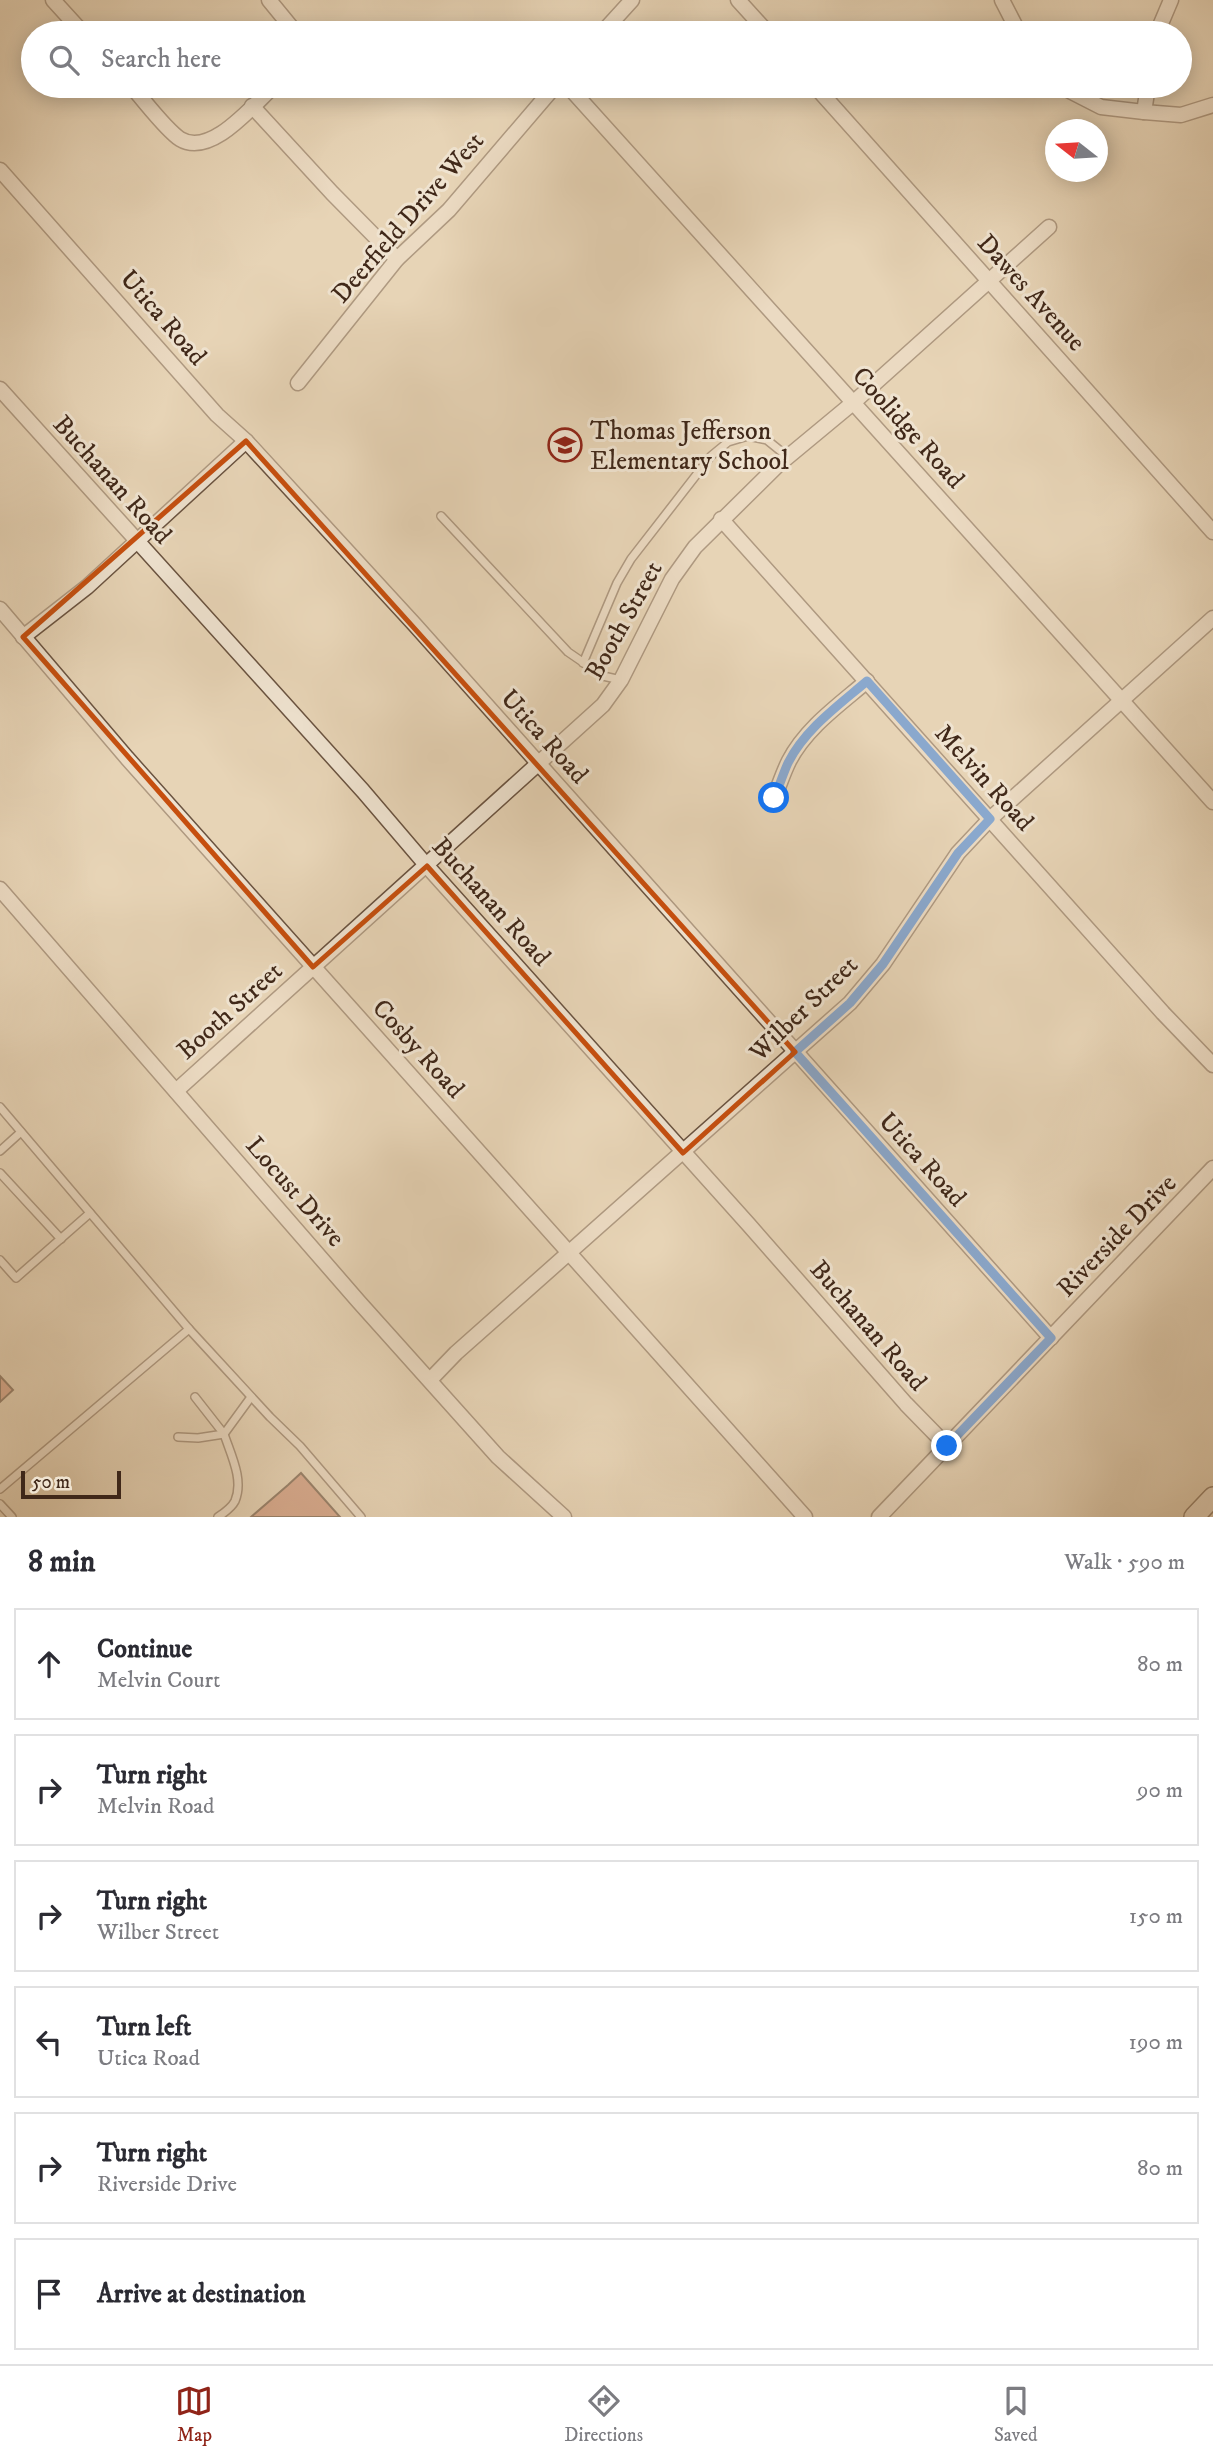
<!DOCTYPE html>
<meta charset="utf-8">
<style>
body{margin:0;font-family:"IM FELL DW Pica",serif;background:#f7f7f7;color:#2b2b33}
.compass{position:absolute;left:1045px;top:119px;width:63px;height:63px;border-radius:50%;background:#fff;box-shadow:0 4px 18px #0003;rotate:287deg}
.scale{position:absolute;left:21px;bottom:18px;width:100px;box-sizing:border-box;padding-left:7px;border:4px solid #402819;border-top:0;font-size:19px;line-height:24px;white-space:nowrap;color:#402819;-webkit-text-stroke:5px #efe3d0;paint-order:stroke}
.stop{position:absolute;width:21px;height:21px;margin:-16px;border:5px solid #1a73e8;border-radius:50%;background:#fff}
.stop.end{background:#1a73e8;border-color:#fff;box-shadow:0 2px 7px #0008}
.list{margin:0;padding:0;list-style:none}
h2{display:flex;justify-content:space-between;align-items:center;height:91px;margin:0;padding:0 28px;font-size:30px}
h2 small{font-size:23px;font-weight:400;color:#7c7c81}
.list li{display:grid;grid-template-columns:46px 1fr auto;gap:21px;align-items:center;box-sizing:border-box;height:112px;margin:0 14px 14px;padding:0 14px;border:2px solid #e1e1e2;border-radius:0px}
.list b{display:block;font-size:26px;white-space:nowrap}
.list p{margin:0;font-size:23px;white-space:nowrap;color:#7c7c81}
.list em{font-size:23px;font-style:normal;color:#7c7c81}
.icon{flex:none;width:38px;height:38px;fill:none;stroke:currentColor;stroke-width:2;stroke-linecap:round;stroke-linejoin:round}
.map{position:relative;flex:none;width:1213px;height:1517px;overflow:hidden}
.search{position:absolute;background:#fff;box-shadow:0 4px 18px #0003;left:21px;right:21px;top:21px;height:77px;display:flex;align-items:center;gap:18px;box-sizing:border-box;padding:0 24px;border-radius:38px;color:#7c7c81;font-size:26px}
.sheet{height:847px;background:#fff}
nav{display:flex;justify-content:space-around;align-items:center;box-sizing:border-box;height:98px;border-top:2px solid #e1e1e2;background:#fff;font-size:19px;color:#7c7c81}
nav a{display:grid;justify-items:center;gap:4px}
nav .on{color:#8f2418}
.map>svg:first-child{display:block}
.building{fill:#ca8066;stroke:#402819;stroke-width:2}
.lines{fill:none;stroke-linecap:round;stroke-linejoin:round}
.service-casing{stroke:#6a5340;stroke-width:10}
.minor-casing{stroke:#6a5340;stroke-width:17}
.secondary-casing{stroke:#402819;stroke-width:22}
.service{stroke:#efe3d0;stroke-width:7}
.minor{stroke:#efe3d0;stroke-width:14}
.secondary{stroke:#efe3d0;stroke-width:19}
.route{stroke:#1a73e8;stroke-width:9}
.marked{fill:none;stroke:#c64f0f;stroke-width:5;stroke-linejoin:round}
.labels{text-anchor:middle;stroke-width:6;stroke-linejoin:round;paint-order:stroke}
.street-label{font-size:26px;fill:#402819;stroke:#efe3d0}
.poi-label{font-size:26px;fill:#402819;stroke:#efe3d0;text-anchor:start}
</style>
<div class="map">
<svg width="1213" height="1517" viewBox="0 0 1213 1517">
<rect width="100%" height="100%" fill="#e7d4b6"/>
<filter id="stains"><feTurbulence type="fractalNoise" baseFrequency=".00286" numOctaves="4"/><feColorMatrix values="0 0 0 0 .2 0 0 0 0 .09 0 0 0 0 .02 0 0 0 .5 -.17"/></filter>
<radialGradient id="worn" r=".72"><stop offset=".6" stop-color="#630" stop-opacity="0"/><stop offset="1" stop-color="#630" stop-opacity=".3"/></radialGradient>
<g class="building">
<polygon points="0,1376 13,1390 0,1402"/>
<polygon points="301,1473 340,1517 251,1517 288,1485"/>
</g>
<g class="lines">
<defs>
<g id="service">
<polyline points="441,516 568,652 603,676 621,680"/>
<polyline points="583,663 617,583 631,559 711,456 728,442 748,436 767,440 788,457"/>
<polyline points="0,1107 189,1329 270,1417 300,1446 361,1517"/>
<polyline points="0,1151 21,1132"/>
<polyline points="0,1173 61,1239"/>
<polyline points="0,1260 16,1278 90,1213"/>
<polyline points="195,1397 224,1434"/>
<polyline points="178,1437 198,1438 224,1434"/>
<polyline points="0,1489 189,1329"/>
<polyline points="0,1504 12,1517"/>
<path d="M218,1517C224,1513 232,1507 235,1501C244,1480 231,1455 224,1434L251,1397"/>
</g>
<g id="minor">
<polyline points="53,0 83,33"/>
<polyline points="269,0 296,33"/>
<polyline points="738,0 768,33"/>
<polyline points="1002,0 1019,33"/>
<polyline points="602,33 632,0"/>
<polyline points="1157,33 1171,0"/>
<path d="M131,86C144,100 165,129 180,139C211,158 253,105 274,86"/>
<polyline points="568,86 1213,802"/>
<polyline points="815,86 1213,532"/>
<polyline points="1060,86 1101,107 1144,112 1181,115 1213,105"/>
<polyline points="252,106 332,193 397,259"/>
<polyline points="1144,112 1148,86"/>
<polyline points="0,170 217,415 246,441 415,625 1051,1338"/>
<polyline points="298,383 397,259 449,210 555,86"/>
<polyline points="0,389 363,791 427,866 749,1225 906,1404 947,1446"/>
<polyline points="721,519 1163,1013 1213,1065"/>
<polyline points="0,609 127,758 805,1517"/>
<polyline points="23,637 87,587 246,441"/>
<path d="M774,798C779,786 783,773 789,761C806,728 839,705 867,681"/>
<polyline points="0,889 359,1302 498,1457 564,1517"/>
<polyline points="176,1091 603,705 621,680 672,579 695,547 778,465 854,402 1049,227"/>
<polyline points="430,1380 456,1353 850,1003 883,964 958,853 990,819 1213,618"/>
<polyline points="879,1517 1213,1168"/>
</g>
<polyline id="secondary" points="1194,1517 1213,1497"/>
</defs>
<use href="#service" class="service-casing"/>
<use href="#minor" class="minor-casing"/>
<use href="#secondary" class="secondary-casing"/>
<use href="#service" class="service"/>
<use href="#minor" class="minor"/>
<use href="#secondary" class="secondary"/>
</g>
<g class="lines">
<path class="route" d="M774,798C779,787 783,774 788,763C805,729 839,705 867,681L990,819L958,853L883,964L850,1003L795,1052L1051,1338L947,1446"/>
</g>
<path d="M0 0H1213V1517H0ZM246,441L795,1052L683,1153L427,866L313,967L23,637Z" fill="#e7d4b6" fill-opacity=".55" fill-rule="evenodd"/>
<path class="marked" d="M246,441L795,1052L683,1153L427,866L313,967L23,637Z"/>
<defs>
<symbol id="school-ring" viewBox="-11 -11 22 22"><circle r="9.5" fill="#efe3d0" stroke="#8f2418" stroke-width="1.5"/><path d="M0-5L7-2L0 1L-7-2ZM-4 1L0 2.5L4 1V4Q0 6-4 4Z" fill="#8f2418"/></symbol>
</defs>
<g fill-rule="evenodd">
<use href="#school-ring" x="546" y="426" width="38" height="38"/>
</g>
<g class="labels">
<g class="street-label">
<text transform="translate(407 217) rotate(-49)" y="9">Deerfield Drive West</text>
<text transform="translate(1032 292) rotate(48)" y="9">Dawes Avenue</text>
<text transform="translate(164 317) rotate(49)" y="9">Utica Road</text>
<text transform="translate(909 427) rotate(48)" y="9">Coolidge Road</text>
<text transform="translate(113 479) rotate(48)" y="9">Buchanan Road</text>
<text transform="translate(623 620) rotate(-61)" y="9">Booth Street</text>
<text transform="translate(545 736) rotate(48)" y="9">Utica Road</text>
<text transform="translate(985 777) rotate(48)" y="9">Melvin Road</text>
<text transform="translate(492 901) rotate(48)" y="9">Buchanan Road</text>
<text transform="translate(803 1008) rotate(-44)" y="9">Wilber Street</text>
<text transform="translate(229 1010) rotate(-42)" y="9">Booth Street</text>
<text transform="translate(419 1048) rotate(48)" y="9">Cosby Road</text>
<text transform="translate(923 1159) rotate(48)" y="9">Utica Road</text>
<text transform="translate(296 1191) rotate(49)" y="9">Locust Drive</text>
<text transform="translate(1116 1235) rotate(-46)" y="9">Riverside Drive</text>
<text transform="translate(869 1325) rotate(49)" y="9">Buchanan Road</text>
</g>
<g class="poi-label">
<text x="590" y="439">Thomas Jefferson<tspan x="590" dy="30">Elementary School</tspan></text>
</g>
</g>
<rect width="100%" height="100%" filter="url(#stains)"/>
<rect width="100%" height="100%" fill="url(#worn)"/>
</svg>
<svg class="compass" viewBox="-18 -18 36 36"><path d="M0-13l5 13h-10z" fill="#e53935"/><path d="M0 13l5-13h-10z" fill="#7c7c81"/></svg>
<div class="scale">50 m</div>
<div class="stop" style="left:774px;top:798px"></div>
<div class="stop end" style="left:947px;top:1446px"></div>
<div class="search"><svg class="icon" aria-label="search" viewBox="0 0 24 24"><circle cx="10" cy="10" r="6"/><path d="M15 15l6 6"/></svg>Search here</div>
</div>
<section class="sheet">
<h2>8 min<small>Walk · 590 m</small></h2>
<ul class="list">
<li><svg class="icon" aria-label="ahead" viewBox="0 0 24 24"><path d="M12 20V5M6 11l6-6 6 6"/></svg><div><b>Continue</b><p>Melvin Court</p></div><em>80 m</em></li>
<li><svg class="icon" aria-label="right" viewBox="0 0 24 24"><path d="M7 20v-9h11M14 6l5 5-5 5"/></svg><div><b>Turn right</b><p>Melvin Road</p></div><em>90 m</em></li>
<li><svg class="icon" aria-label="right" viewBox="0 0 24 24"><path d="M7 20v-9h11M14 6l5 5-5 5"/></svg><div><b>Turn right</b><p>Wilber Street</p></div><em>150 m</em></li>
<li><svg class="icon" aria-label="left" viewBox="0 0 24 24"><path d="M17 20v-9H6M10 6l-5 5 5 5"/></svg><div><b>Turn left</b><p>Utica Road</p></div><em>190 m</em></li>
<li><svg class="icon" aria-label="right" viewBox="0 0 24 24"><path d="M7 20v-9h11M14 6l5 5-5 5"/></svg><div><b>Turn right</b><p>Riverside Drive</p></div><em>80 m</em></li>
<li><svg class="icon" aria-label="arrive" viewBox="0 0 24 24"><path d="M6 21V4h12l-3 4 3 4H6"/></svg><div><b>Arrive at destination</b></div></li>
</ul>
</section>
<nav>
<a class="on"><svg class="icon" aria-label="map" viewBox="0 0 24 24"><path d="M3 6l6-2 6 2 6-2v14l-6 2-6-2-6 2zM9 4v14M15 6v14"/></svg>Map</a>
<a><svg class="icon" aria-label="directions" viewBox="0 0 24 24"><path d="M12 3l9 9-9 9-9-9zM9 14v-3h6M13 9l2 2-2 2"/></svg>Directions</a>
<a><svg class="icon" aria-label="saved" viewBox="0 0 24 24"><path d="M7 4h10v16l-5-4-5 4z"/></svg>Saved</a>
</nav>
